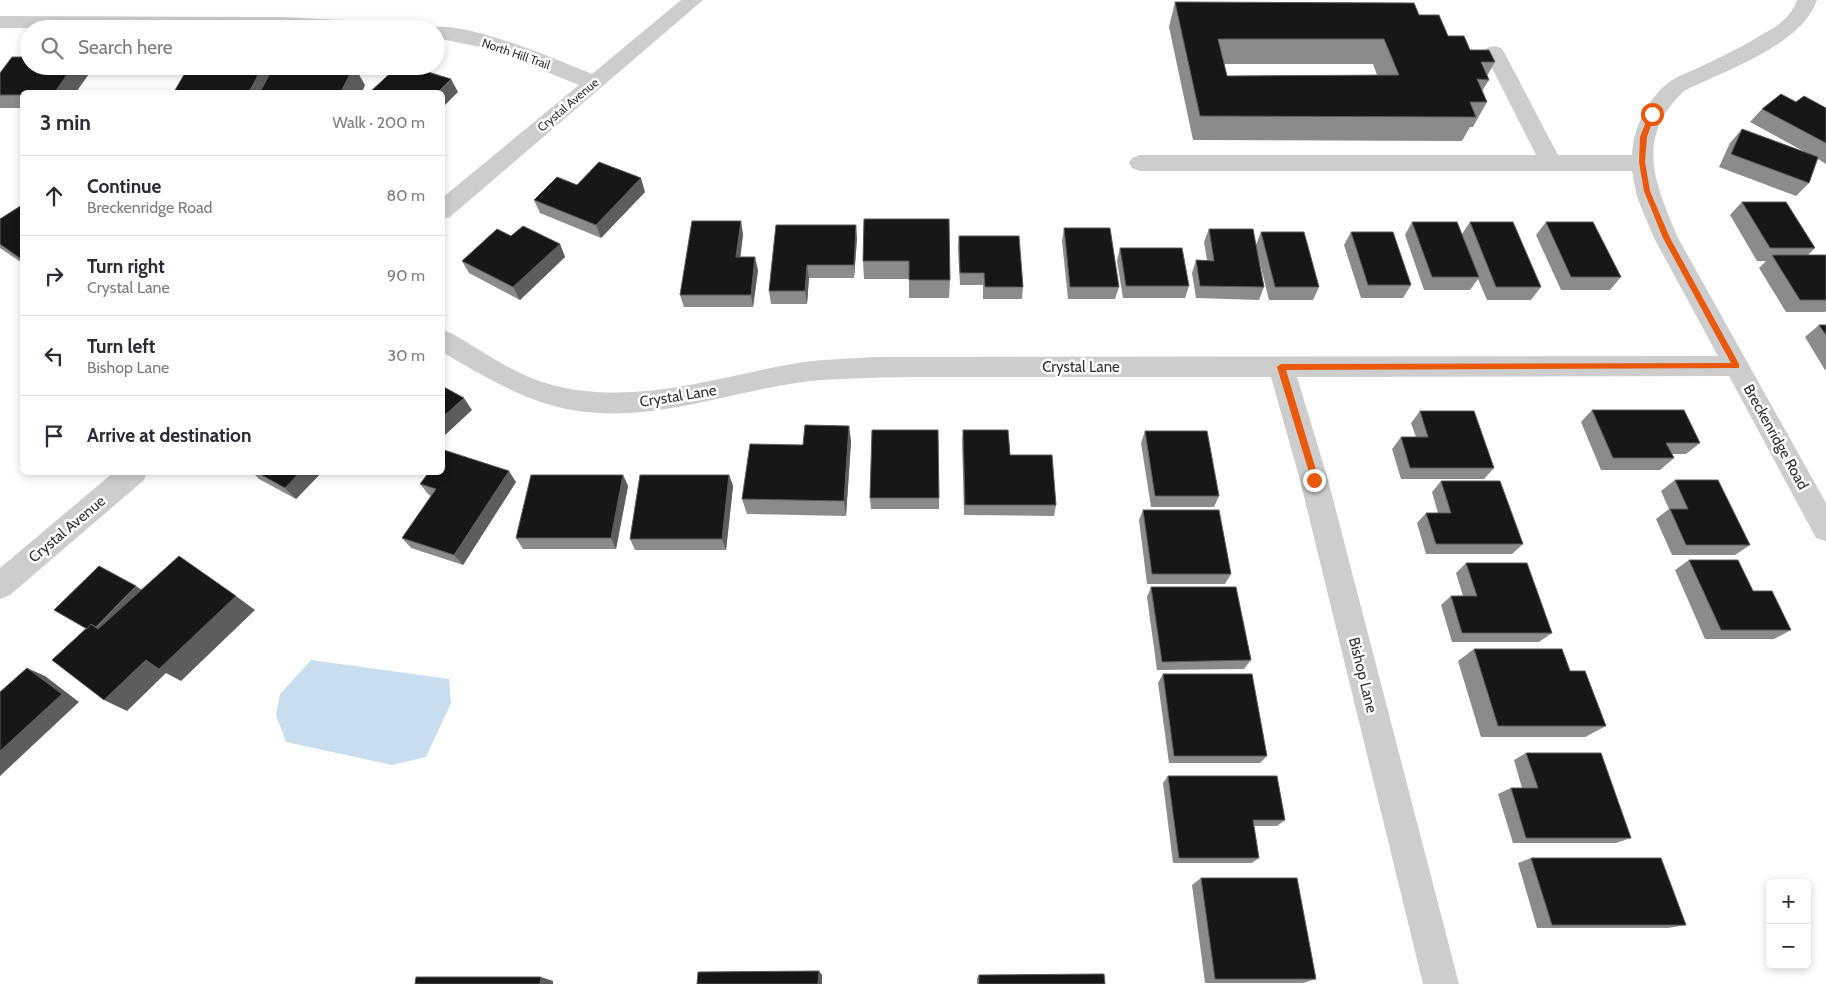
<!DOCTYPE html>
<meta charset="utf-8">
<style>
body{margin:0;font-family:Cabin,sans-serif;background:#f2f2f3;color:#2b2b33}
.controls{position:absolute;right:15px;bottom:15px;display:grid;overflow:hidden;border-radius:8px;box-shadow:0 2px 8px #0003}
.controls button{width:45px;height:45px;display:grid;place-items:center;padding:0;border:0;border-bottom:1px solid #e1e1e2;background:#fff;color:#2b2b33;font:25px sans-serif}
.stop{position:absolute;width:15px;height:15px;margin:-11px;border:4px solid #ea580c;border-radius:50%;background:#fff}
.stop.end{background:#ea580c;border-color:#fff;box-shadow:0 1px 5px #0008}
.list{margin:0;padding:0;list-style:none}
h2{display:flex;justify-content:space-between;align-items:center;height:65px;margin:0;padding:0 20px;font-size:21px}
h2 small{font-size:16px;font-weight:400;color:#7c7c81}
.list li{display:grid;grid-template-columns:32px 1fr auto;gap:15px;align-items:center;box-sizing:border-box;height:80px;padding:0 20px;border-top:1px solid #e1e1e2}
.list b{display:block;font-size:19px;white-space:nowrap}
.list p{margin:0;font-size:16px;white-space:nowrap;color:#7c7c81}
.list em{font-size:16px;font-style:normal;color:#7c7c81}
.icon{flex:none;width:28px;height:28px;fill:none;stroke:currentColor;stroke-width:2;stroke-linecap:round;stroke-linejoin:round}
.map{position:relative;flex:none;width:1826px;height:984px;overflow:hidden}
.search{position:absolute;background:#fff;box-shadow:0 2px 8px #0003;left:20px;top:20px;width:425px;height:55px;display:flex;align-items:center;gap:12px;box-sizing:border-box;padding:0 18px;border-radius:28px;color:#7c7c81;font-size:19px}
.panel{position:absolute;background:#fff;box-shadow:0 2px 8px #0003;left:20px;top:90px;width:425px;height:385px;border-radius:8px}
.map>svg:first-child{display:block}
.water{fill:#c8deee}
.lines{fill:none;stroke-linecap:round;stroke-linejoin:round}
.minor{fill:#cdcdcd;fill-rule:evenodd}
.wall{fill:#8b8b8b;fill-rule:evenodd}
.shaded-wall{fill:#5d5d5d}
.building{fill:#171717;stroke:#5d5d5d;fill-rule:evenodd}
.route{fill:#ea580c}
.labels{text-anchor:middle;stroke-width:5;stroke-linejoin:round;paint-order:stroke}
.far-street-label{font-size:12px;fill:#303030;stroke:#fff}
.street-label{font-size:15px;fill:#303030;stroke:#fff}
</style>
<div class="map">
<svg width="1826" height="984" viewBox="0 0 1826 984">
<rect width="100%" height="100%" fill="#fff"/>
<polygon class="water" points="311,660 449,679 451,703 426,757 392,765 286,742 276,715 280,694"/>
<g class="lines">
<g class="minor">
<path d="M681,0H703L450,217L442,219V198L579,85L490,49L436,38V29L429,28C463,19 558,60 592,74Z"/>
<path d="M1797,0H1817C1802,45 1724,71 1684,91C1634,139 1655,183 1678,238L1826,503V541L1816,538L1729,376L1297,377L1328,480L1459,984H1423L1300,480L1271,377C1182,377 1093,377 1003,377C943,377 882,376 821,380C739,387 661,423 578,411C528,404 485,377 442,352V330L451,333C483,351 516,376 552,385C633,406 713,378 792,364C819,359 847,359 875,357L1718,356L1654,238L1637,197L1632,171H1140L1132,168L1129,163L1132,158L1140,155H1536L1484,52L1487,48L1494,46L1501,48L1504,52L1558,155H1632C1633,128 1647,100 1668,83C1678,75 1692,71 1702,66C1723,56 1744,46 1763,34C1778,26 1792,16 1797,0Z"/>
<polygon points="0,16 281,17 403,23 410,25 413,29 0,28"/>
<polygon points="114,472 147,472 144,480 10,595 0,599 0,568"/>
</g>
</g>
<g class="wall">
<path d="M1175,2L1419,15L1448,36L1470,50L1495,62L1487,76L1489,80L1482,91L1487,102L1473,127H1470L1462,141L1193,140L1169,27ZM1224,64H1373L1377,75L1227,76Z"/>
<polygon points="29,66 87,66 91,71 76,92 22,92 22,108 0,108 0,73"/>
<polygon points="1796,102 1826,108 1826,164 1818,159 1809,183 1796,196 1719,167 1730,143 1742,129 1805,152 1750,122 1762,109"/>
<polygon points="577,185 645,192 601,238 540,213 534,200"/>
<polygon points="1742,202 1815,248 1808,255 1826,255 1826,311 1825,312 1786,312 1759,268 1766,261 1757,261 1730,215"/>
<polygon points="22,205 22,263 0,248 0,219"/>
<polygon points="864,219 950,280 949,298 909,298 909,279 864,279 863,261"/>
<polygon points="1412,222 1462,234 1470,222 1541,287 1531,300 1487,300 1478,279 1470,290 1424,290 1405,235"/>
<polygon points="1546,222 1621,277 1610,290 1561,290 1536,235"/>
<polygon points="776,225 857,238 854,278 809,278 807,304 771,304 769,291"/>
<polygon points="1064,228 1119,287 1115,299 1068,299 1062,241"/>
<polygon points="1209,229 1256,245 1261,232 1319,287 1313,300 1269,300 1256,247 1264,287 1259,300 1196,298 1192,273 1196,260 1207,260 1204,242"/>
<polygon points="1351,232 1411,285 1403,298 1361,298 1344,245"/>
<polygon points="743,234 740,257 758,270 753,307 684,307 680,295"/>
<polygon points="511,236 560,244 565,257 520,300 469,273 462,261"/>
<polygon points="959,236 1023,287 1022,299 983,299 983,285 960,285 958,249"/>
<polygon points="1120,248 1189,286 1185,298 1123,298 1117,261"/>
<polygon points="1819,325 1826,325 1826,370 1825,370 1805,337"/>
<polygon points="1592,410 1700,443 1686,454 1672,454 1674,458 1660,470 1601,470 1581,422"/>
<polygon points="1420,411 1494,468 1484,479 1401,479 1392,449 1401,437 1416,437 1411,423"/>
<polygon points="849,426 851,442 846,516 747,514 742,499 803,445"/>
<polygon points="963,430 1010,455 1056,505 1054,516 964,515 962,441"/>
<polygon points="1145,431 1219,496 1214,507 1151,507 1141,443"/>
<polygon points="252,472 322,472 296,499 259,479"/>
<polygon points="623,475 628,486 616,549 523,549 516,538"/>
<polygon points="729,475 733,486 726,550 635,550 630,539"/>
<polygon points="1675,480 1750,545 1735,555 1672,555 1656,519 1669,509 1661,491"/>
<polygon points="1441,481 1523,544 1512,554 1426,554 1417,523 1426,513 1438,513 1432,492"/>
<polygon points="516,482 463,565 411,548 402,538 431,496 429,495 420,484"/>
<polygon points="870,498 939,498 939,509 871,509"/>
<polygon points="1143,510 1231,574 1225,584 1147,584 1139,520"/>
<polygon points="1689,560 1753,591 1791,630 1774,639 1705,639 1675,570"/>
<polygon points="1466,563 1552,633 1539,642 1452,642 1441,605 1451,596 1463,596 1456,573"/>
<polygon points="1151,587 1251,660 1244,669 1157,670 1147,597"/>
<polygon points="1474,649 1570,671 1606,726 1585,737 1481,737 1458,661"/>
<polygon points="1163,674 1267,756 1260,763 1169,763 1158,683"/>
<polygon points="1526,753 1631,838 1616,843 1513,843 1498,794 1511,788 1522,788 1514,760"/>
<polygon points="1168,776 1285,820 1277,826 1254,826 1259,858 1252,863 1173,863 1163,783"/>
<polygon points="1531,858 1686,925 1668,928 1537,928 1518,863"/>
<polygon points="1201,878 1316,979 1303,983 1205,983 1192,885"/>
<polygon points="979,975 1105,984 977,984 977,978"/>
</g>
<g class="shaded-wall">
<polygon points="73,66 87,66 91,71 76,92 55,92"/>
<polygon points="263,66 275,66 265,92 249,92"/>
<polygon points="354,66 365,85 362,92 341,92"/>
<polygon points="451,79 458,92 442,108 442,92 438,92"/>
<polygon points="641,178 645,192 601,238 596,225"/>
<polygon points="741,221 743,234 739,270 736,257"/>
<polygon points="856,225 857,238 854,278 854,265"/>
<polygon points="560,244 565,257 520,300 513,287"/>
<polygon points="755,257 758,270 753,307 751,295"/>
<polygon points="807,265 809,278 807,304 805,291"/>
<polygon points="464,398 472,410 443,437 442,436 442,418"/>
<polygon points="849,426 851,442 846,516 844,501"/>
<polygon points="509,471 516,482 463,565 454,555"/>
<polygon points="300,472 322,472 296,499 285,488"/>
<polygon points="623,475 628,486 616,549 611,538"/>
<polygon points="729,475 733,486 726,550 722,539"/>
<polygon points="136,586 151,596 112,636 92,632"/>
<polygon points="236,596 255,610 181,681 166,673 127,711 104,700 146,660"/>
<polygon points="27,668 45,676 79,702 0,776 0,751"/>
<polygon points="819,971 822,975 822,984 818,984"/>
<polygon points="541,977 553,981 553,984 540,984"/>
</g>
<g class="building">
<path d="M1175,2L1414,3L1419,15H1439L1448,36H1464L1470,50H1489L1495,62H1481L1489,80L1477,79L1487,102H1470L1476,117L1200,116ZM1218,39H1384L1399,75L1227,76Z"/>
<polygon points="12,57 29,57 29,66 73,66 55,92 22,92 22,95 0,95 0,73"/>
<polygon points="189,66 263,66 249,92 174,92"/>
<polygon points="274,66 354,66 341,92 260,92"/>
<polygon points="398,66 408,66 451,79 438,92 370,92"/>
<polygon points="1781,94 1796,102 1804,96 1826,108 1826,143 1762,109"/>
<polygon points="1742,129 1818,157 1809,183 1731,154"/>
<polygon points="599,162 641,178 596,225 534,200 557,177 577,185"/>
<polygon points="1742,202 1786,202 1815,248 1770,248"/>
<polygon points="22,205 22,258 21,259 0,244 0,219"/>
<polygon points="864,219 949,219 950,280 909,280 909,261 863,261"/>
<polygon points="692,221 741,221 736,257 755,257 751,295 680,295"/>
<polygon points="1412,222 1457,222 1479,277 1432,277"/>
<polygon points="1470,222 1513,222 1541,287 1496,287"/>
<polygon points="1546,222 1593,222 1621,277 1571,277"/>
<polygon points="776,225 856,225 854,265 807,265 805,291 769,291"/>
<polygon points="523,226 560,244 513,287 462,261 497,229 511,236"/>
<polygon points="1064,228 1110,228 1119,287 1070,287"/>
<polygon points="1209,229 1253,229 1264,287 1200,286 1196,260 1214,261"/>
<polygon points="1261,232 1304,232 1319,287 1275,287"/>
<polygon points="1351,232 1393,232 1411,285 1368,285"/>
<polygon points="959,236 1019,236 1023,287 985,287 984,273 960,273"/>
<polygon points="1120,248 1182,248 1189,286 1126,286"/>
<polygon points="1772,255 1826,255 1826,300 1800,300"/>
<polygon points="1819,325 1826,325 1826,335"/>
<polygon points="442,386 464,398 442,418"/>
<polygon points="1592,410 1684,410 1700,443 1666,443 1674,458 1613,458"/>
<polygon points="1420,411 1474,411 1494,468 1410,468 1401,437 1428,437"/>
<polygon points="805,425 849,426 844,501 742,499 750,444 803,445"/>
<polygon points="872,430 938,430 939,498 870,498"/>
<polygon points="963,430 1008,430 1010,455 1052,455 1056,505 965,505"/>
<polygon points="1145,431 1207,431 1219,496 1155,496"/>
<polygon points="444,450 509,471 454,555 402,538 436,489 420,484 429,472 442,472 442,453"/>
<polygon points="256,472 300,472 285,488"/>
<polygon points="531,475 623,475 611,538 516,538"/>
<polygon points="640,475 729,475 722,539 630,539"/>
<polygon points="1675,480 1718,480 1750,545 1686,545 1670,509 1688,509"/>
<polygon points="1441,481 1500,481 1523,544 1436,544 1426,513 1451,513"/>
<polygon points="1143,510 1219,510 1231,574 1152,574"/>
<polygon points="179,556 236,596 159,669 146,660 104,700 52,660 91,624 98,629"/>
<polygon points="1689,560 1738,560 1753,591 1772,591 1791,630 1721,630"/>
<polygon points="1466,563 1527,563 1552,633 1462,633 1451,596 1477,596"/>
<polygon points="99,566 136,586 96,627 91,624 87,629 54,610"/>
<polygon points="1151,587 1236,587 1251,660 1162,662"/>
<polygon points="1474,649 1562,649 1570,671 1585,671 1606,726 1498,726"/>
<polygon points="27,668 62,694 0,751 0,692"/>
<polygon points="1163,674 1252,674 1267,756 1174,756"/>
<polygon points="1526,753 1601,753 1631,838 1526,838 1511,788 1538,788"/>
<polygon points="1168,776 1277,776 1285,820 1253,820 1259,858 1179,858"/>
<polygon points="1531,858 1661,858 1686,925 1552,925"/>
<polygon points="1201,878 1297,878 1316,979 1215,979"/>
<polygon points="819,971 818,984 697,984 698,972"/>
<polygon points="1104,974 1105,984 979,984 979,975"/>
<polygon points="416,977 541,977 540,984 415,984"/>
</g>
<polygon class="route" points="1652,111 1655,114 1647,137 1645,162 1650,191 1670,238 1739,364 1739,368 1286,370 1319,480 1317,482 1312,482 1277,367 1281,364 1731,363 1663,238 1644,191 1639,162 1640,137 1649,114"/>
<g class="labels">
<g class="far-street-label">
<text transform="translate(516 54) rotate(19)" y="4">North Hill Trail</text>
<text transform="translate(568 105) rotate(-40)" y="4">Crystal Avenue</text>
</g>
<g class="street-label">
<text x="1081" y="372">Crystal Lane</text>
<text transform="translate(678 396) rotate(-9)" y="5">Crystal Lane</text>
<text transform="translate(1776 437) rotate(61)" y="5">Breckenridge Road</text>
<text transform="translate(67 529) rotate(-40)" y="5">Crystal Avenue</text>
<text transform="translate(1363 675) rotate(76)" y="5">Bishop Lane</text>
</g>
</g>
</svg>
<div class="controls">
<button>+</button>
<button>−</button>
</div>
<div class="stop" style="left:1652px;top:114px"></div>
<div class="stop end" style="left:1314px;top:480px"></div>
<div class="search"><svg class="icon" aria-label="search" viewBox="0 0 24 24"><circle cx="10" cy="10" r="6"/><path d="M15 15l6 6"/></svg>Search here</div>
<section class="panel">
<h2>3 min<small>Walk · 200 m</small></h2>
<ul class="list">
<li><svg class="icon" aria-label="ahead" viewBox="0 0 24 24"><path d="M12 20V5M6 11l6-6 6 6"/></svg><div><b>Continue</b><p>Breckenridge Road</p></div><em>80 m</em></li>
<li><svg class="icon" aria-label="right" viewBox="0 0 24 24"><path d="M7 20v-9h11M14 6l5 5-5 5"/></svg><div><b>Turn right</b><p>Crystal Lane</p></div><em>90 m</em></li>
<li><svg class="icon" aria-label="left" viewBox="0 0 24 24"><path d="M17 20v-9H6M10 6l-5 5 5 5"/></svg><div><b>Turn left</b><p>Bishop Lane</p></div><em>30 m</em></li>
<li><svg class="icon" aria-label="arrive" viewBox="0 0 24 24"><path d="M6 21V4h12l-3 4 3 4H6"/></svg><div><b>Arrive at destination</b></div></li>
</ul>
</section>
</div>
